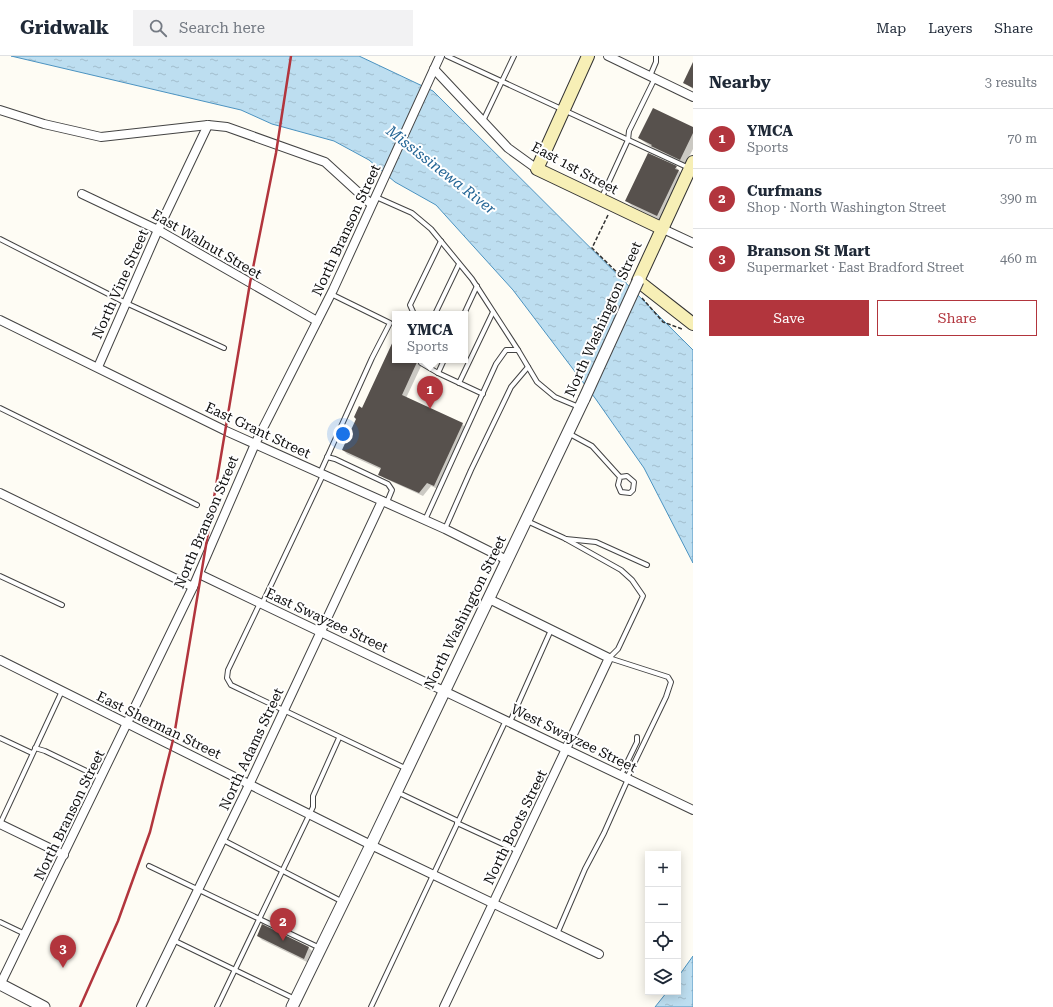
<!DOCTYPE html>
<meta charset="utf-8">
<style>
body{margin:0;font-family:"Roboto Serif",serif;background:#f2f2f3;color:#1f2937}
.controls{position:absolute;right:12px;bottom:12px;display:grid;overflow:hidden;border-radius:0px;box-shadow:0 2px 10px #0003}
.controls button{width:36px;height:36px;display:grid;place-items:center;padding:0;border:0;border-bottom:1px solid #e0e1e3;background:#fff;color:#1f2937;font:20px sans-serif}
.you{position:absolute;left:343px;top:378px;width:14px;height:14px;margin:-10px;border:3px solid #fff;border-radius:50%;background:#1a73e8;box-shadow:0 0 0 6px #1a73e833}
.badge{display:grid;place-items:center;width:26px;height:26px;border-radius:50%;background:#b2353d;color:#fff;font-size:13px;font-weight:700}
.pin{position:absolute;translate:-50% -33px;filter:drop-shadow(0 1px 2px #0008)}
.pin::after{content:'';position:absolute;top:21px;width:14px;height:12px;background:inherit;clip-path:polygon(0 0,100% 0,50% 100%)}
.popup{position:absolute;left:392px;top:255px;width:76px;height:52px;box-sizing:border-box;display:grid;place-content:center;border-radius:0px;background:#fff;filter:drop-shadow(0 1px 3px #0005);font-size:13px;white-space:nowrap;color:#747a83}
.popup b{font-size:15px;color:#1f2937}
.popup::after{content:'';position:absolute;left:50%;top:100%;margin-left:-8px;border:8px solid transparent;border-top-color:#fff}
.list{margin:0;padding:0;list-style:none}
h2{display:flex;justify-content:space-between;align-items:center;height:52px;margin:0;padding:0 16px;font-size:17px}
h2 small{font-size:13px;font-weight:400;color:#747a83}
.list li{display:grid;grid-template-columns:26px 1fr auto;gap:12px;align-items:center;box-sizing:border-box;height:60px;padding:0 16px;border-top:1px solid #e0e1e3}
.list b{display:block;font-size:15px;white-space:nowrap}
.list p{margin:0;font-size:13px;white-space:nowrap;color:#747a83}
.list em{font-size:13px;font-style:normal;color:#747a83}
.actions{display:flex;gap:8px;padding:12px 16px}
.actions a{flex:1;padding:9px 0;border:1px solid #b2353d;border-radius:0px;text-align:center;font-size:14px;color:#b2353d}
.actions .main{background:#b2353d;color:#fff}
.icon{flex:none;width:22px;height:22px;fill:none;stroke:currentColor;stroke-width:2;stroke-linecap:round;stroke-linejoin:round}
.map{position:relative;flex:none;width:693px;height:951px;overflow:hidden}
header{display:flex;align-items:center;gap:24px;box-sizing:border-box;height:56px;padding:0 20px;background:#fff;border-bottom:1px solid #e0e1e3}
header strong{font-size:19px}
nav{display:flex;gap:22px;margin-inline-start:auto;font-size:14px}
.search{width:280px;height:36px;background:#f2f2f3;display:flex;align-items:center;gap:10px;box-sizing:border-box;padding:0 14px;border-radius:0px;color:#747a83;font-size:15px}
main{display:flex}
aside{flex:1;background:#fff}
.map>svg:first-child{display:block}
.water{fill:url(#water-ripples);stroke:#4c93c0}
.shadow{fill:#0003}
.building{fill:#57514d}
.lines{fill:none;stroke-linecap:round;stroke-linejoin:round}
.service-casing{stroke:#434343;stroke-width:6}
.minor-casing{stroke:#434343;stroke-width:10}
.tertiary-casing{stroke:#434343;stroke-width:13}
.secondary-casing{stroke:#323232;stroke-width:14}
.path{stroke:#323232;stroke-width:1.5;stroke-dasharray:4 2;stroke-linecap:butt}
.service{stroke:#fff;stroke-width:4}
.minor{stroke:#fff;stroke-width:8}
.tertiary{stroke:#fff;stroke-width:11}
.secondary{stroke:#f7efb6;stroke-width:12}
.rail{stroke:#b2353d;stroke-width:2.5}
.tertiary-bridge-casing{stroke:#434343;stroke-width:13;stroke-linecap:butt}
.tertiary-bridge{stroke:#fff;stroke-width:11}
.labels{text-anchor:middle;stroke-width:4;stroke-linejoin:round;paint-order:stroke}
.street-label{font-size:14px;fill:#101010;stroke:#fff}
.water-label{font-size:15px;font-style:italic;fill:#256696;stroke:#fff}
</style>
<header>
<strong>Gridwalk</strong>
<div class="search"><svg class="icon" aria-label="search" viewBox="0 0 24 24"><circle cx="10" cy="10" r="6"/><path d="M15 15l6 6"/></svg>Search here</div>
<nav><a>Map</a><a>Layers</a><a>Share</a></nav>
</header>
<main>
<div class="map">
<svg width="693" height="951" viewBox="0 0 693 951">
<defs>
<pattern id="water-ripples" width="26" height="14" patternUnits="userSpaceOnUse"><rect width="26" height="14" fill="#bddef0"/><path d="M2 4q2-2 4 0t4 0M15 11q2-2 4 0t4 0" fill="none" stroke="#a1bdcd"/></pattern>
</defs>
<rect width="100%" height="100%" fill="#fefcf4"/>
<g class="water">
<polygon points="11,0 359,0 433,35 693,294 693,507 644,412 595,342 513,234 436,149 395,126 369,104 334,85 272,68 241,54"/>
<polygon points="693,900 693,951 655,951 667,936 678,936 678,921"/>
</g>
<g class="shadow">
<polygon points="693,8 693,33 684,26"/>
<polygon points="693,73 693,93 685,109 658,96 639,82"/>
<polygon points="676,111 684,121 662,165 632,150 626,144"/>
<polygon points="395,283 395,304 422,304 423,306 406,342 462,368 466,372 438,433 431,430 423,440 384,422 380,418 382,414 347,398 343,394"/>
<polygon points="263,870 309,892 313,896 309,907 262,884 258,880"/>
</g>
<g class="building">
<polygon points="693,6 693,32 683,27"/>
<polygon points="653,52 693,71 693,77 680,104 651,90 652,89 638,82"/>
<polygon points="648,97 677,110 675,113 679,114 657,160 625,145"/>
<polygon points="395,281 395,304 418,304 402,339 463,367 434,430 427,427 419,437 378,419 381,412 342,394 356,363 354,361 359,350 362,352"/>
<polygon points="262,868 309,891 304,903 257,880"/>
</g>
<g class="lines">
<defs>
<g id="service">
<polyline points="447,0 689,112"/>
<polyline points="650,20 656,6 656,0"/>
<polyline points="483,65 514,0"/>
<polyline points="376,141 412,157 431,173 472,223 518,294"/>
<polyline points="601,143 628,84 629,75 655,22"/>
<polyline points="0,183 126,247 224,292"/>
<polyline points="414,258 410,249 441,185"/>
<polyline points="435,258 459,208"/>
<polyline points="464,258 477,230"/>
<polyline points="421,304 421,307 438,317 483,338"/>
<polyline points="438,317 444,304"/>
<polyline points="459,327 493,256"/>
<polyline points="0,352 197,449"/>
<polyline points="568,377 592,390 620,421 618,429 621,436 630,437 633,434 634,426 627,420 620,421"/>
<polyline points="327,401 335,403 388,428 392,434 387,446"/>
<polyline points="320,417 372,302 390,267 331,238"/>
<polyline points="425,464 496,308 506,294 518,294 537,326 555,341 579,351"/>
<polyline points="527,465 564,482 621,514 632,524 643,540 618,593 609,602"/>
<polyline points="445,473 471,414 511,331 528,311"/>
<polyline points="566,483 596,486 647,509"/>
<polyline points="0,520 62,549"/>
<polyline points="260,547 228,614 227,622 231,629 407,713"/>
<polyline points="262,548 323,419"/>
<polyline points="609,602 668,621 671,626 666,641 627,722"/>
<polyline points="510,666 551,574"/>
<polyline points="0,682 32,697"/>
<polyline points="35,692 45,695 101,722"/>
<polyline points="621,719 637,686 637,681"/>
<polyline points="397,736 458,765"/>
<polyline points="457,767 518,795"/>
<polyline points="0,768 62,635"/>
<polyline points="223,784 343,846"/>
<polyline points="149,810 320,892"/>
<polyline points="0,866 25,878"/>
<polyline points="557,878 585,813 604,777 628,723"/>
<polyline points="173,884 295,943"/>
<polyline points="217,951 313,751 313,740 339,682"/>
<polyline points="371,951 506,664"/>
</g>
<g id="minor">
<polyline points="608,0 693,41"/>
<polyline points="434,13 508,92 537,113"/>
<polyline points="0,54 44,68 101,81 208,69 227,71 325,106 371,148"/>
<polyline points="82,138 158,174 317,265"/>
<polyline points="661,172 693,187"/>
<polyline points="0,264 226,375 445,473 507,504"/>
<polyline points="98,311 158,174 208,69"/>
<polyline points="0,437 193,531"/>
<polyline points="199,518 693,754"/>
<polyline points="0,604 371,789 599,898"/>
<polyline points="0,768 64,799"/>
<polyline points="0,929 193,531 255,388 333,234 440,0"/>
<polyline points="141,951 249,729 382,445"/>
<polyline points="444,951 609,602 489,543"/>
</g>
<g id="tertiary">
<polyline points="0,928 44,951"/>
<polyline points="292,951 371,789 584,343"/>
</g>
<g id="secondary">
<polyline points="588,0 537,113 661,172"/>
<polyline points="693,106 638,225 693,268"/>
</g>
</defs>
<use href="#service" class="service-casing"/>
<use href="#minor" class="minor-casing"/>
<use href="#tertiary" class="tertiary-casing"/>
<use href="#secondary" class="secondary-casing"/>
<g class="path">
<polyline points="608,159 592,192 627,226"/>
<polyline points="642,242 663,266 682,273"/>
</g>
<use href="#service" class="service"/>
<use href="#minor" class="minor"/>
<use href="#tertiary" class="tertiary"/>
<use href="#secondary" class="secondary"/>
<polyline class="rail" points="80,951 118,865 150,776 174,680 250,227 276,97 291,0"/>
<defs>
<polyline id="tertiary-bridge" points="584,343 638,225"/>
</defs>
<use href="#tertiary-bridge" class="tertiary-bridge-casing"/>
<use href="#tertiary-bridge" class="tertiary-bridge"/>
</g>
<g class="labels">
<g class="street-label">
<text transform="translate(575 112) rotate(28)" y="5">East 1st Street</text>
<text transform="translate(346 174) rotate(-65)" y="5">North Branson Street</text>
<text transform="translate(207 188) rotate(30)" y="5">East Walnut Street</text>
<text transform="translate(120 228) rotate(-66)" y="5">North Vine Street</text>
<text transform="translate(603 263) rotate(-66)" y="5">North Washington Street</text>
<text transform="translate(258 374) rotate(25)" y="5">East Grant Street</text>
<text transform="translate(206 466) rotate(-67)" y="5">North Branson Street</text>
<text transform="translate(465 556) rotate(-64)" y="5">North Washington Street</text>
<text transform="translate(327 564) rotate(25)" y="5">East Swayzee Street</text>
<text transform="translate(159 669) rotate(26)" y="5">East Sherman Street</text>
<text transform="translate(574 682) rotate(26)" y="5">West Swayzee Street</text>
<text transform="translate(251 693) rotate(-65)" y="5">North Adams Street</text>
<text transform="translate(69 759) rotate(-64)" y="5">North Branson Street</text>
<text transform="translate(515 771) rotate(-64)" y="5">North Boots Street</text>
</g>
<g class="water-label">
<text transform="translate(441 114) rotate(38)" y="5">Mississinewa River</text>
</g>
</g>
</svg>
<div class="controls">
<button>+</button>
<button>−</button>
<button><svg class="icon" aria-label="locate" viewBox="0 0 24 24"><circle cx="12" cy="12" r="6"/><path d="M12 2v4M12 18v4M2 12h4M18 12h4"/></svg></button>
<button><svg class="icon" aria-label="layers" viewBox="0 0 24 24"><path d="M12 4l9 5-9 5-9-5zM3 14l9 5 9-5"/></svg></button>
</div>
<div class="you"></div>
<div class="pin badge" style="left:430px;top:353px">1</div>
<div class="popup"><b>YMCA</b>Sports</div>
<div class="pin badge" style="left:283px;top:885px">2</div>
<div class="pin badge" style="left:63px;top:912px">3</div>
</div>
<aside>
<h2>Nearby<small>3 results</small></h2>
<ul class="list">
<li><span class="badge">1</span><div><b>YMCA</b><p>Sports</p></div><em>70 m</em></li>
<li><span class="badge">2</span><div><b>Curfmans</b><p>Shop · North Washington Street</p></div><em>390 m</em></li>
<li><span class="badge">3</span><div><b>Branson St Mart</b><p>Supermarket · East Bradford Street</p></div><em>460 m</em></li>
</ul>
<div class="actions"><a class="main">Save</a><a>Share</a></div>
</aside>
</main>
